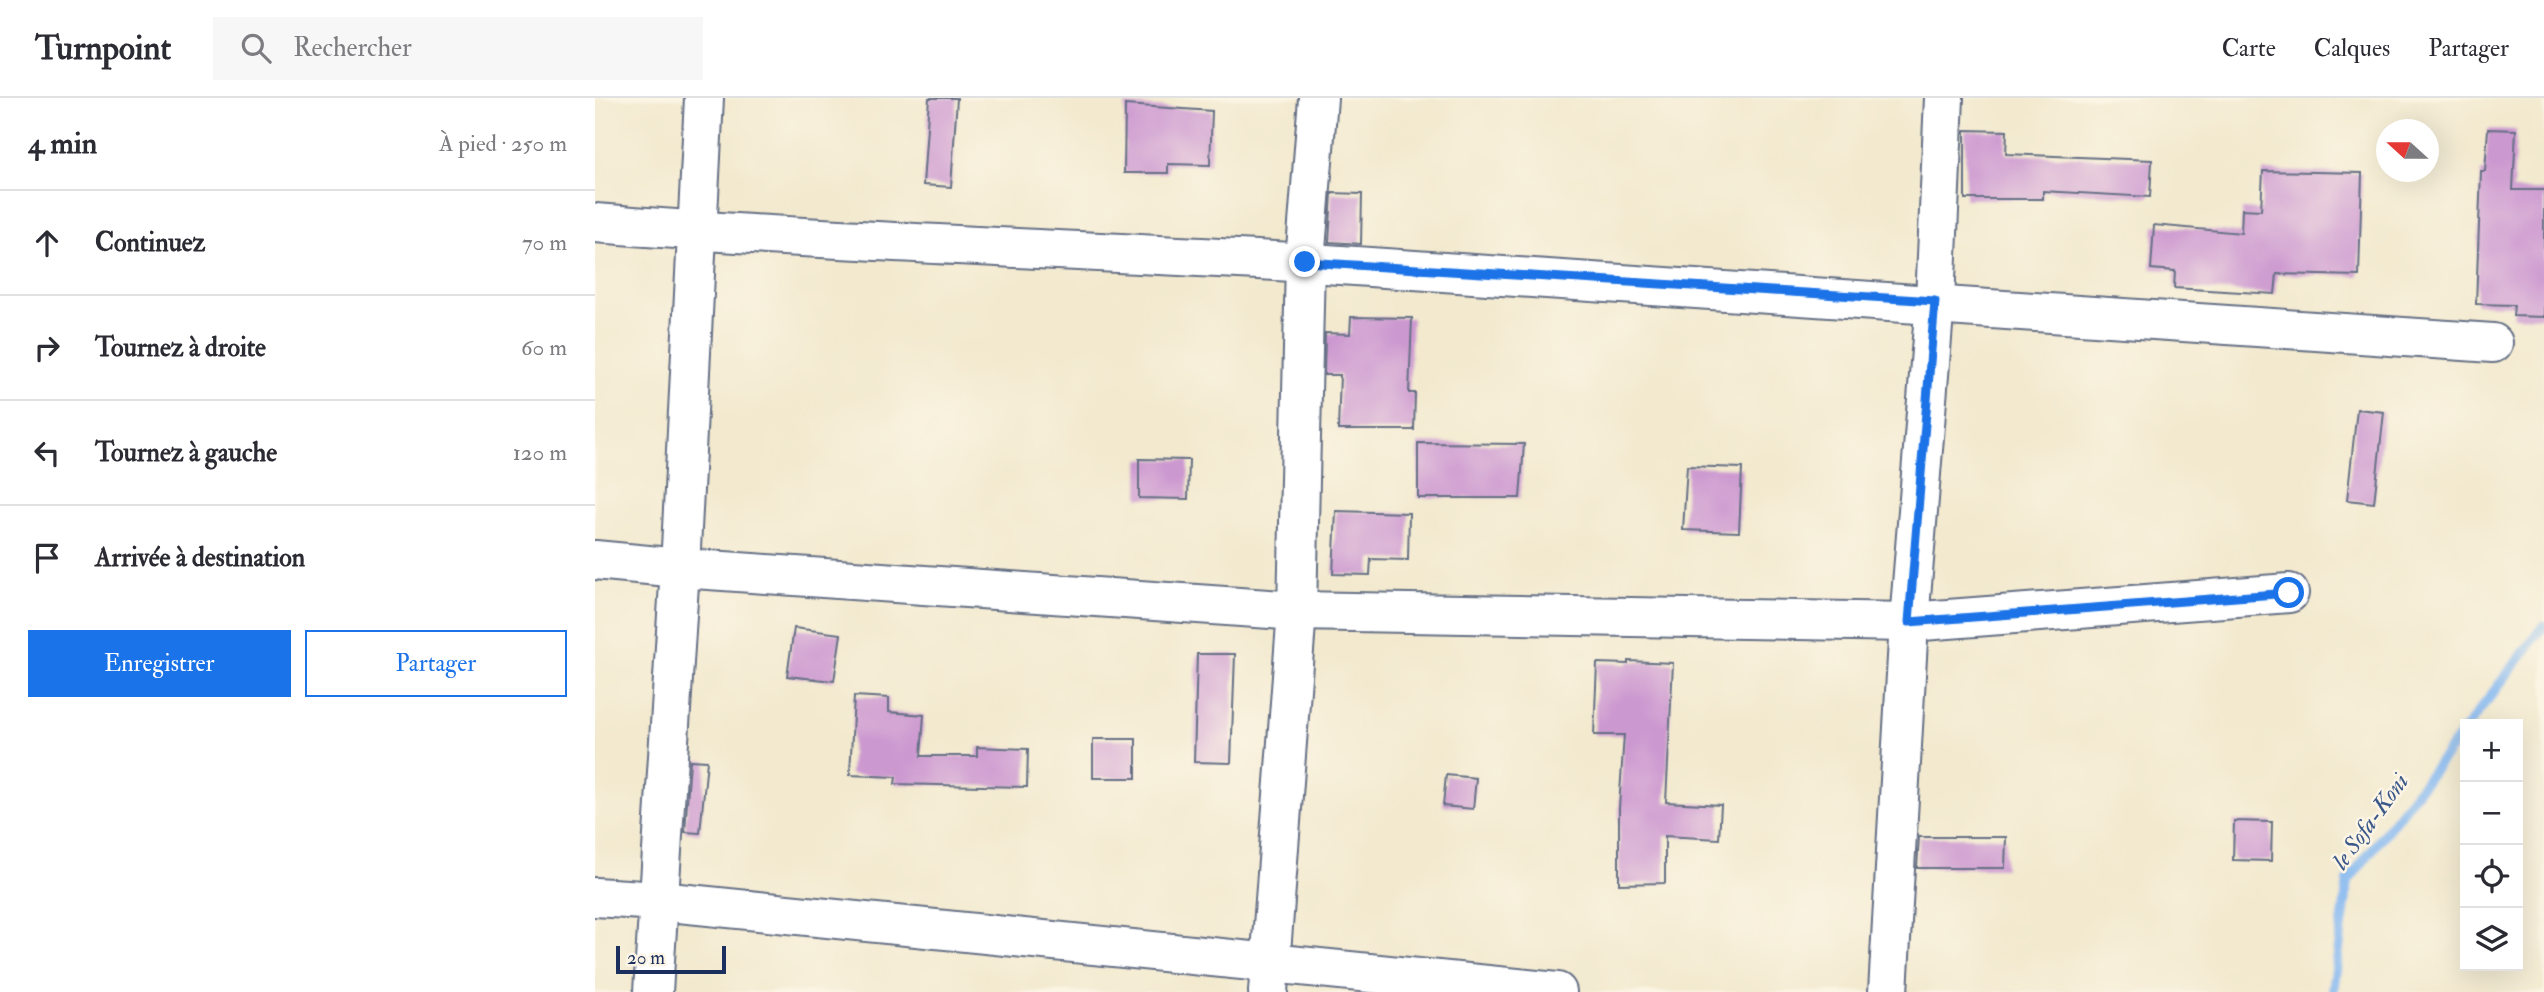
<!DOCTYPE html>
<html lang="fr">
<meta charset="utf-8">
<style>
body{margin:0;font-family:"IM FELL Double Pica",serif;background:#f7f7f7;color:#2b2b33}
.controls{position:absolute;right:21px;bottom:21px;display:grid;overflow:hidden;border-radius:0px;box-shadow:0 7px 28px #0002}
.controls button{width:63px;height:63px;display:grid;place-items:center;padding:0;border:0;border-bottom:2px solid #e1e1e2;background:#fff;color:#2b2b33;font:35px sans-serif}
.compass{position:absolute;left:1781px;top:21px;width:63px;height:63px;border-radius:50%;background:#fff;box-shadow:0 7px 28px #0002;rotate:291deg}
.scale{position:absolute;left:21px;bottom:18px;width:110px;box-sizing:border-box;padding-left:7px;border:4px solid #1b2f5e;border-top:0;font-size:19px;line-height:24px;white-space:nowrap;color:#1b2f5e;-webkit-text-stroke:5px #fcf5e5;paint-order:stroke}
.stop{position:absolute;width:21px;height:21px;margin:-16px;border:5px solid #1a73e8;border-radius:50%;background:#fff}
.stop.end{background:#1a73e8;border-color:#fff;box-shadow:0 2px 7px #0008}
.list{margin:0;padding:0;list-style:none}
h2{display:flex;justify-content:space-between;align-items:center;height:91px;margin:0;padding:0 28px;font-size:30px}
h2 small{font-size:23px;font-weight:400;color:#7c7c81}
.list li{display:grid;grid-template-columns:46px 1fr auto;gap:21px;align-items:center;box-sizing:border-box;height:105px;padding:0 28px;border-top:2px solid #e1e1e2}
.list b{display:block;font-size:26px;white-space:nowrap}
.list em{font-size:23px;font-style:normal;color:#7c7c81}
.actions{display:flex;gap:14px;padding:21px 28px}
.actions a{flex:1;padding:16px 0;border:2px solid #1a73e8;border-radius:0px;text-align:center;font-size:24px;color:#1a73e8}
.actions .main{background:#1a73e8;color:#fff}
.icon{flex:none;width:38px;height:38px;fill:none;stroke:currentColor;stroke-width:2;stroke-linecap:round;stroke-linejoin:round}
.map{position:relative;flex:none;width:1949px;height:894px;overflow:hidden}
header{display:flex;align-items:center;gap:42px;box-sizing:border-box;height:98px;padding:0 35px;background:#fff;border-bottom:2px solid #e1e1e2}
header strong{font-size:33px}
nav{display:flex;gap:38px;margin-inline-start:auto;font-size:24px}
.search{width:490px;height:63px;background:#f7f7f7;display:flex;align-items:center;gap:18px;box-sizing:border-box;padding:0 24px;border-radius:0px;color:#7c7c81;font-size:26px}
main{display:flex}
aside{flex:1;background:#fff}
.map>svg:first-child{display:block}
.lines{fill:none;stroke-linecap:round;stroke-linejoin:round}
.stream{stroke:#82b7f1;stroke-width:10}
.building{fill:#cc98d0}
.minor-casing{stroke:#667085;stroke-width:42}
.minor{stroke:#fff;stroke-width:38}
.route{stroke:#1a73e8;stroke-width:9}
.labels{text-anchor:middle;stroke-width:5;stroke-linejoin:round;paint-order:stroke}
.water-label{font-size:24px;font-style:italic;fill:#3a588a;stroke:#fcf5e5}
</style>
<header>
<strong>Turnpoint</strong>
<div class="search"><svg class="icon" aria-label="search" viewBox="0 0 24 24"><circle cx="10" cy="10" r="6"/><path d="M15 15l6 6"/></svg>Rechercher</div>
<nav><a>Carte</a><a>Calques</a><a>Partager</a></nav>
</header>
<main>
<aside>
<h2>4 min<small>À pied · 250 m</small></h2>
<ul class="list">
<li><svg class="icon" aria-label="ahead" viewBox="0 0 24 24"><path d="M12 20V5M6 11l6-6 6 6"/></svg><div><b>Continuez</b></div><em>70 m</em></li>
<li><svg class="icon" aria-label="right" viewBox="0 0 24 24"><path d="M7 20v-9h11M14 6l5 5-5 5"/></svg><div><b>Tournez à droite</b></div><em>60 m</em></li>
<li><svg class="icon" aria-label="left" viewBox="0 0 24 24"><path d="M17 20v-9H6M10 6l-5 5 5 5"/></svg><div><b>Tournez à gauche</b></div><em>120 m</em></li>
<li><svg class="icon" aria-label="arrive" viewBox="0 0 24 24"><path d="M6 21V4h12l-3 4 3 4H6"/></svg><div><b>Arrivée à destination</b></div></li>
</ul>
<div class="actions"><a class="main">Enregistrer</a><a>Partager</a></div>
</aside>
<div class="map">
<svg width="1949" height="894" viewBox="0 0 1949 894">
<rect width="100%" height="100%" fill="#fcf5e5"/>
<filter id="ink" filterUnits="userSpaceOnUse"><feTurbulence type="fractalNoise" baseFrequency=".0143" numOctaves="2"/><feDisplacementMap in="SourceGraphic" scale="14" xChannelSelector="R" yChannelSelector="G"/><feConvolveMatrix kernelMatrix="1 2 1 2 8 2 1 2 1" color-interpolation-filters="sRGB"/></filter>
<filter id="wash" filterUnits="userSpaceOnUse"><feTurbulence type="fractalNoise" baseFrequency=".00686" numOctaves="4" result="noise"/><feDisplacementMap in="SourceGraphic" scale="28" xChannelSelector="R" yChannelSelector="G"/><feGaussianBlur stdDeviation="1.57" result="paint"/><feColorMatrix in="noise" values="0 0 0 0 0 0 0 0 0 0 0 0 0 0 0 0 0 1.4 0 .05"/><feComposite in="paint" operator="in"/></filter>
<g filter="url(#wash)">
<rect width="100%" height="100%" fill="#f2e9ce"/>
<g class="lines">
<g class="stream">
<polyline points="1874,626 1949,528"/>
<polyline points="1738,894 1753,783 1870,631"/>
</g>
</g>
<g id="blocks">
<g class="building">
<polygon points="334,0 362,0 356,89 328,87"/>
<polygon points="530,7 617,13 615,67 573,66 573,75 529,75"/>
<polygon points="1893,31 1921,32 1918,92 1949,92 1949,219 1918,218 1919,207 1881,206 1886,73 1890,73"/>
<polygon points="1370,32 1412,33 1411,56 1557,62 1555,99 1448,93 1448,101 1370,101"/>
<polygon points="1668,73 1767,75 1764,178 1682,176 1680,196 1579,190 1580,173 1556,171 1559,127 1646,135 1647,111 1666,112"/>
<polygon points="737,95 767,96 766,146 734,144"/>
<polygon points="756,219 817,220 814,295 820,295 819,332 743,332 745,277 729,277 730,235 755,236"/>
<polygon points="1762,311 1789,314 1779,405 1752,402"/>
<polygon points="823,345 929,346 925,400 823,400"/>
<polygon points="544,361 594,362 593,401 544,400"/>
<polygon points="1092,368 1147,370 1144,434 1088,432"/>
<polygon points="741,413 814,415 813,462 776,461 775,477 738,476"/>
<polygon points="199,530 246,536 239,583 192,578"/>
<polygon points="602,556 640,556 636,665 599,664"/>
<polygon points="1033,563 1078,565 1071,704 1126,707 1124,741 1070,738 1070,785 1024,786 1024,710 1029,637 999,637 1002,565 1033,566"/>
<polygon points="259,598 294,600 294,614 329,617 326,658 382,658 382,649 433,651 432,689 300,686 301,679 255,677"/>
<rect x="498" y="641" width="43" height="39"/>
<polygon points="95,662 112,663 105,735 90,734"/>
<polygon points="851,677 881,680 878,711 848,708"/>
<polygon points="1639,723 1677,724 1676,763 1638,762"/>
<polygon points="1324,739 1411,739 1410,770 1322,770"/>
</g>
</g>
</g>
<g filter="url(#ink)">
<use href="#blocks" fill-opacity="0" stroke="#667085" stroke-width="2"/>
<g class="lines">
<defs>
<g id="minor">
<path d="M0,125C238,144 477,151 716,165C1110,188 1504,215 1898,245"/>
<polyline points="0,462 85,470 702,513 1314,524 1694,495"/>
<polyline points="0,799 64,803 962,894"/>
<polyline points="58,894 85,470 109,0"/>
<polyline points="673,894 702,513 710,164 723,0"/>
<polyline points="1293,894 1314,524 1340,203 1349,0"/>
</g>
</defs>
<use href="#minor" class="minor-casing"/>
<use href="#minor" class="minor"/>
</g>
</g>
<g class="lines" filter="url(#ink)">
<polyline class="route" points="710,164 1340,203 1314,524 1694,495"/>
</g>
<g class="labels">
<g class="water-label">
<text transform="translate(1775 723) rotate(-54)" y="8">le Sofa-Koni</text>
</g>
</g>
</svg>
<div class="controls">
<button>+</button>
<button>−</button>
<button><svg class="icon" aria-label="locate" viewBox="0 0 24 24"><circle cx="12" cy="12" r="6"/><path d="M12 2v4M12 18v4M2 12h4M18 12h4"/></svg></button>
<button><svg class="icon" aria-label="layers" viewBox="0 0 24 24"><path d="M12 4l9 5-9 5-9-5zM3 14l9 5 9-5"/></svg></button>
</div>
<svg class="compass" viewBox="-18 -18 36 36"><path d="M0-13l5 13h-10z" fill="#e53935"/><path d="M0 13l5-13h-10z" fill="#7c7c81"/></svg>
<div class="scale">20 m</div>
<div class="stop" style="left:1694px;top:495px"></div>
<div class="stop end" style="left:710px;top:164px"></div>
</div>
</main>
